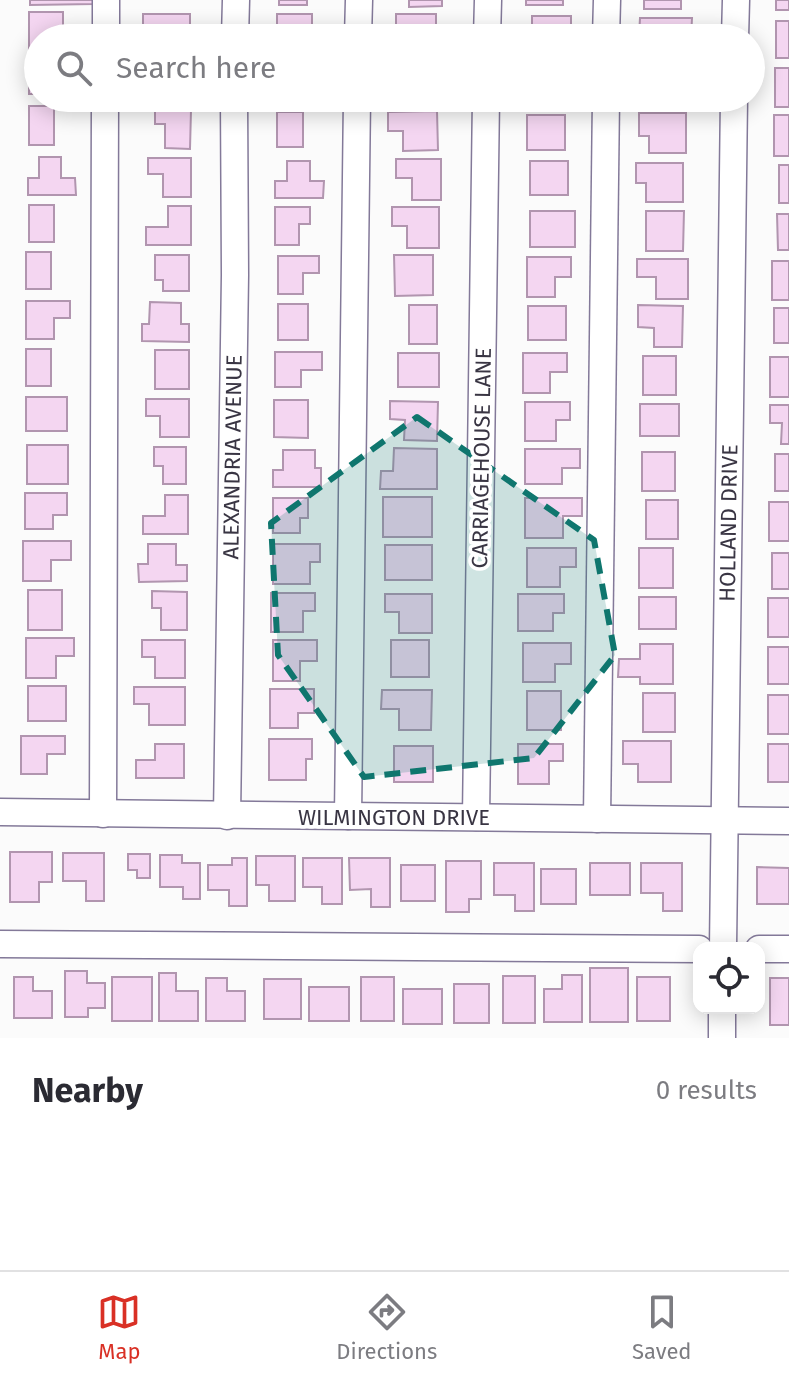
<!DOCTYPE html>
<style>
body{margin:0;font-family:"Fira Sans",sans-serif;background:#f2f2f3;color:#2b2b33}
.controls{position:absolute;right:24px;bottom:24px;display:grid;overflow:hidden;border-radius:16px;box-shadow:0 4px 20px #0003}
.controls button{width:72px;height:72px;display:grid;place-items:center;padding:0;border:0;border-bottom:2px solid #e1e1e2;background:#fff;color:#2b2b33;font:40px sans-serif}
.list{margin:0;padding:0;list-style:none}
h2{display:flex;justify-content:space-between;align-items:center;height:104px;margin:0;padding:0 32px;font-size:34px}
h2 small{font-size:26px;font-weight:400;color:#7c7c81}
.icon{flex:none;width:44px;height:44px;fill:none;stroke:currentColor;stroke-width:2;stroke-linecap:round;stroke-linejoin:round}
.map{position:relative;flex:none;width:789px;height:1038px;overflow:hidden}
.search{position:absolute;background:#fff;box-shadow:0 4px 20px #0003;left:24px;right:24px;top:24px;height:88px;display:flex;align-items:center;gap:20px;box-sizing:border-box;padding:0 28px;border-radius:44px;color:#7c7c81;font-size:30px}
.sheet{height:232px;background:#fff}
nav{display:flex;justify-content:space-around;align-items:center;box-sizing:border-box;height:112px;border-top:2px solid #e1e1e2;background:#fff;font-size:22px;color:#7c7c81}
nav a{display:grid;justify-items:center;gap:4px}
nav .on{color:#d93025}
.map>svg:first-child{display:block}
.building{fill:#f4d6f1;stroke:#b195af;stroke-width:2}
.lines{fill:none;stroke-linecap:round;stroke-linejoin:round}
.minor-casing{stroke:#837999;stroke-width:29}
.minor{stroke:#fff;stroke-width:26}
.marked{fill:#0f766e;fill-opacity:0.2;stroke:#0f766e;stroke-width:6;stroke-dasharray:16 10;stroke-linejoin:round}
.labels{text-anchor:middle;stroke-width:7;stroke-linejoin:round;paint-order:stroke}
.street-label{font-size:22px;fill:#393543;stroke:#fff}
</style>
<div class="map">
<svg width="789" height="1038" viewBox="0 0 789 1038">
<rect width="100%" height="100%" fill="#fbfbfb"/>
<g class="building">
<polygon points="30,0 94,0 94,4 30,5"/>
<rect x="279" y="0" width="28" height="5"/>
<polygon points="409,0 442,0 442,6 409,7"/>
<rect x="526" y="0" width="37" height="5"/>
<rect x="644" y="0" width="37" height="9"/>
<rect x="776" y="0" width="13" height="10"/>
<polygon points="29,12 63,12 63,30 53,30 53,38 38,38 38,50 29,50"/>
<polygon points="143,14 190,14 190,38 151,38 151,30 143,30"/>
<polygon points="277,14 312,14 312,29 304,29 304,38 277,38"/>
<rect x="396" y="14" width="40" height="24"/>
<rect x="532" y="16" width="39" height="22"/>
<polygon points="640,18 692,18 691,38 639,36"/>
<rect x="776" y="21" width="13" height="37"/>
<rect x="29" y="60" width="9" height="34"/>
<rect x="775" y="68" width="14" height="39"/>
<polygon points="145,98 192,98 192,100 145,101"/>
<rect x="404" y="98" width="38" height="5"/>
<rect x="530" y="98" width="32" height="8"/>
<rect x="644" y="98" width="42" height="6"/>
<rect x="29" y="106" width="25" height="39"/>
<polygon points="155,109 191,110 190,149 165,148 165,124 155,124"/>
<polygon points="437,111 438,150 403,151 403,131 388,131 388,112"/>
<rect x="277" y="112" width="26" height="35"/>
<polygon points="639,113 686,113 686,153 649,153 649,136 639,136"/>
<rect x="527" y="115" width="38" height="35"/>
<rect x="774" y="115" width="15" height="41"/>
<polygon points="39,157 61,157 61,178 75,178 76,195 28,195 28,178 39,178"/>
<polygon points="148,158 191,158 191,197 163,197 163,174 148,174"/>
<polygon points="396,159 441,159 441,200 412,200 412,178 396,178"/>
<polygon points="287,161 310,161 310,181 324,181 323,198 275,198 275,181 287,181"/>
<rect x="530" y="161" width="38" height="34"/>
<polygon points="636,163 683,163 683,202 646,202 646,183 636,183"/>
<rect x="779" y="165" width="10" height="38"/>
<rect x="29" y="205" width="25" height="37"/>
<polygon points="168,206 191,206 191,245 146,245 146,227 168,227"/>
<polygon points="275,207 310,207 310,224 299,224 299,245 275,245"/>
<polygon points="392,207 439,207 439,248 407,248 407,226 392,226"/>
<rect x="530" y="211" width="45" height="36"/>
<polygon points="646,211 684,211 683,251 646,251"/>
<polygon points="777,214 789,214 789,250 778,250"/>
<rect x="26" y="252" width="25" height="37"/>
<polygon points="155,255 189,255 189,291 163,291 163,280 155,280"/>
<polygon points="394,255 433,255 433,295 395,296"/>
<polygon points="278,256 319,256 319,273 303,273 303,294 278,294"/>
<polygon points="527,257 571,257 571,277 555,277 555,297 527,297"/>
<polygon points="637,259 688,259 688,299 656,299 656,277 637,277"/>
<rect x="772" y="261" width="17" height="39"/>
<polygon points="26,301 70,301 70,318 54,318 54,339 26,339"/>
<polygon points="150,302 181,303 181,324 189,324 189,342 142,341 142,324 149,324"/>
<rect x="278" y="304" width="30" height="36"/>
<rect x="409" y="305" width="28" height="39"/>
<polygon points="638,305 683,306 682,347 654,347 654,328 638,327"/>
<rect x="528" y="306" width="38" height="34"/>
<rect x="774" y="308" width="15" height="35"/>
<rect x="26" y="349" width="25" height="37"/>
<rect x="155" y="350" width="34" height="39"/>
<polygon points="275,352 322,352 322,370 301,370 301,387 275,387"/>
<rect x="398" y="353" width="41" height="34"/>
<polygon points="523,353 567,353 567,372 550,372 550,393 523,393"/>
<rect x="643" y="356" width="33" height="39"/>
<rect x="770" y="357" width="19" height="40"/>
<rect x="26" y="397" width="41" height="34"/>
<polygon points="146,399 189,399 189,437 160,437 160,416 146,416"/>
<polygon points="274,400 308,400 308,438 274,437"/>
<polygon points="390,401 438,402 437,441 404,440 405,420 390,419"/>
<polygon points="525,402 570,402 570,420 556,420 556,441 525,441"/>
<rect x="640" y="404" width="39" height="32"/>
<polygon points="770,405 789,405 789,444 781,444 782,423 770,423"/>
<rect x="27" y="445" width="41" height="39"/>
<polygon points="154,447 186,447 186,484 163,484 163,466 154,466"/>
<polygon points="394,448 437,449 437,489 380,489 381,471 393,471"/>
<polygon points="525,449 580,449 580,468 562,468 562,484 525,484"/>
<polygon points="283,450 315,450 315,468 321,468 321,487 273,487 273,470 283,470"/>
<rect x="642" y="452" width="33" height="39"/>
<rect x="775" y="454" width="14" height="37"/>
<polygon points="25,493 67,493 67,515 53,515 53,529 25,529"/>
<polygon points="165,495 188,495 188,534 143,534 143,516 165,516"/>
<rect x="383" y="497" width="49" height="40"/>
<polygon points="273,498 308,498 308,518 300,518 300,533 273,533"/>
<polygon points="525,498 582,498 582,516 563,516 563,538 525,538"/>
<rect x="646" y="500" width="32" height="39"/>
<rect x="769" y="502" width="20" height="39"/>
<polygon points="23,541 71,541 71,560 51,560 51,581 23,581"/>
<polygon points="148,544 176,544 176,565 187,565 187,581 139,582 138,564 148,564"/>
<polygon points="273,544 320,544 320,562 310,562 310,584 273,584"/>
<rect x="385" y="545" width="47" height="35"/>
<polygon points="527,548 576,548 576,567 560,567 560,587 527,587"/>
<rect x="639" y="548" width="34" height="40"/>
<rect x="772" y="553" width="17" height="36"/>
<rect x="28" y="590" width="34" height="40"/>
<polygon points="152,591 187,592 187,630 161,630 161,608 152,608"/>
<polygon points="271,593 315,593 315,611 303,611 303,632 271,632"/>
<polygon points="385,594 432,594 432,633 399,633 399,612 385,612"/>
<polygon points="518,594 564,594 564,613 553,613 553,631 518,631"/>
<rect x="639" y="597" width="37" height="32"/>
<rect x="768" y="598" width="21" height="39"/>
<polygon points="26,638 74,638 74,656 56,656 56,678 26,678"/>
<polygon points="142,640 185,640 185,678 155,678 155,657 142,657"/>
<polygon points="273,640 317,640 317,661 300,661 300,681 273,681"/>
<rect x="391" y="640" width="38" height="37"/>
<polygon points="523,643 571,643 571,664 555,664 555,682 523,682"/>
<polygon points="640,644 673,644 673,684 640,684 640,677 618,677 619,659 640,659"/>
<rect x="768" y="647" width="21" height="37"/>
<rect x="28" y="686" width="38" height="35"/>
<polygon points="134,687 185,687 185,725 149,725 149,704 134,704"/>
<polygon points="270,689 314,689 314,713 298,713 298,728 270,728"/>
<polygon points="382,690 432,690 431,730 399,730 399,709 381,709"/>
<rect x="527" y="691" width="34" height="39"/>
<rect x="643" y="693" width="32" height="39"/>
<rect x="768" y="695" width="21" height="39"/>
<polygon points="21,736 65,736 65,754 47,754 47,774 21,774"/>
<polygon points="269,739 312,739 312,759 306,759 306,780 269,780"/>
<polygon points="623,741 671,741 671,782 638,782 638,764 623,764"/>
<polygon points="155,744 184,744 184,778 136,778 136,760 155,760"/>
<polygon points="518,744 563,744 563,761 549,761 549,784 518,784"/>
<rect x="768" y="744" width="21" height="38"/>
<rect x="394" y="746" width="39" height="36"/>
<polygon points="10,852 52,852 52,882 39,882 39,902 10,902"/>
<polygon points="63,853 104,853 104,901 86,901 86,881 63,881"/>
<polygon points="128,854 150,854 150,878 137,878 137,870 128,870"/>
<polygon points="160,855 182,855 182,863 200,863 200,899 183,899 183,887 160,887"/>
<polygon points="256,856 295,856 295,901 269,901 269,885 256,885"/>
<polygon points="232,858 247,858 247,906 229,906 229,890 208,890 208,865 232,865"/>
<polygon points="303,858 342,858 342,904 322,904 322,887 303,887"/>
<polygon points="349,858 390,858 390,907 371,907 371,889 350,890"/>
<polygon points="446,861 481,861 481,899 469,899 469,912 446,912"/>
<polygon points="494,863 534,863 534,911 515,911 515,895 494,895"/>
<rect x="590" y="863" width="40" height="32"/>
<polygon points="641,863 682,863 682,911 663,911 663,893 641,893"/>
<rect x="401" y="865" width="34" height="36"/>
<polygon points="757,867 789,868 789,904 757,904"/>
<rect x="541" y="869" width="35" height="35"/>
<rect x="590" y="968" width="38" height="54"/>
<polygon points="65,971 87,971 87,983 105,983 105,1008 88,1008 88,1017 65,1017"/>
<polygon points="159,973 176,973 176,991 198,991 198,1021 159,1021"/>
<polygon points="562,975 582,975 582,1022 544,1022 544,989 562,989"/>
<rect x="503" y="976" width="32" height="47"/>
<polygon points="14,977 33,977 33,991 52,991 52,1018 14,1018"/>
<rect x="112" y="977" width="40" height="44"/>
<rect x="361" y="977" width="33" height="44"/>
<rect x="637" y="977" width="33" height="44"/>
<polygon points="206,978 227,978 227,991 245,991 245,1021 206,1021"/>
<rect x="770" y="978" width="19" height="47"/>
<rect x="264" y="979" width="37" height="40"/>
<rect x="454" y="984" width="35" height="39"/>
<rect x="309" y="987" width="40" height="34"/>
<rect x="403" y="989" width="39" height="35"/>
</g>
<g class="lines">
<defs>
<g id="minor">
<polyline points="106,38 106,0"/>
<polyline points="235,38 236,0"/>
<polyline points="358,38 359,0"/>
<polyline points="487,38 488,0"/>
<polyline points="606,38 607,0"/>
<polyline points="735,38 736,0"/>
<polyline points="0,812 789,821"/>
<polyline points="103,814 105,98"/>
<polyline points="227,816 235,275 234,98"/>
<polyline points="348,816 357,98"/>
<polyline points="476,817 486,98"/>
<polyline points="597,819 606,98"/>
<polyline points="0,944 699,949"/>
<polyline points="723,948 734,98"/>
<polyline points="759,949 789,949"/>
<polyline points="722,1038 722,1008"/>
</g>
</defs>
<use href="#minor" class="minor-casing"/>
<use href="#minor" class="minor"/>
</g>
<path class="marked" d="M417,417L594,540L615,655L534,758L364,777L278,655L271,523Z"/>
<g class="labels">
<g class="street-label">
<text transform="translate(232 457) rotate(-89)" y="8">ALEXANDRIA AVENUE</text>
<text transform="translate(481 458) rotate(-89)" y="8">CARRIAGEHOUSE LANE</text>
<text transform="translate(728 523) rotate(-89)" y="8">HOLLAND DRIVE</text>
<text x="394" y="825">WILMINGTON DRIVE</text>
</g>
</g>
</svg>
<div class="controls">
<button><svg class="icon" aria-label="locate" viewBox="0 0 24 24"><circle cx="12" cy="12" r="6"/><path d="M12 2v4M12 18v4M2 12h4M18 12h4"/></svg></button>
</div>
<div class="search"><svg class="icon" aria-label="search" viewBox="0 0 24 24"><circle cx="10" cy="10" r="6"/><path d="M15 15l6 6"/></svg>Search here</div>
</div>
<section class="sheet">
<h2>Nearby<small>0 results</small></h2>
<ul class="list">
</ul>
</section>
<nav>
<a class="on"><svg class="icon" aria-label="map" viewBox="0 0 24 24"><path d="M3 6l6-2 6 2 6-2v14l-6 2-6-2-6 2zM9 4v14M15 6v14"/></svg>Map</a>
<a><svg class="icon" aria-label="directions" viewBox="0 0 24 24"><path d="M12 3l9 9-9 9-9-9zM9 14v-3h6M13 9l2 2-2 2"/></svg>Directions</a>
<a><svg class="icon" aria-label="saved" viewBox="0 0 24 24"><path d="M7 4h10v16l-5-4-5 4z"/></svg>Saved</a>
</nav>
